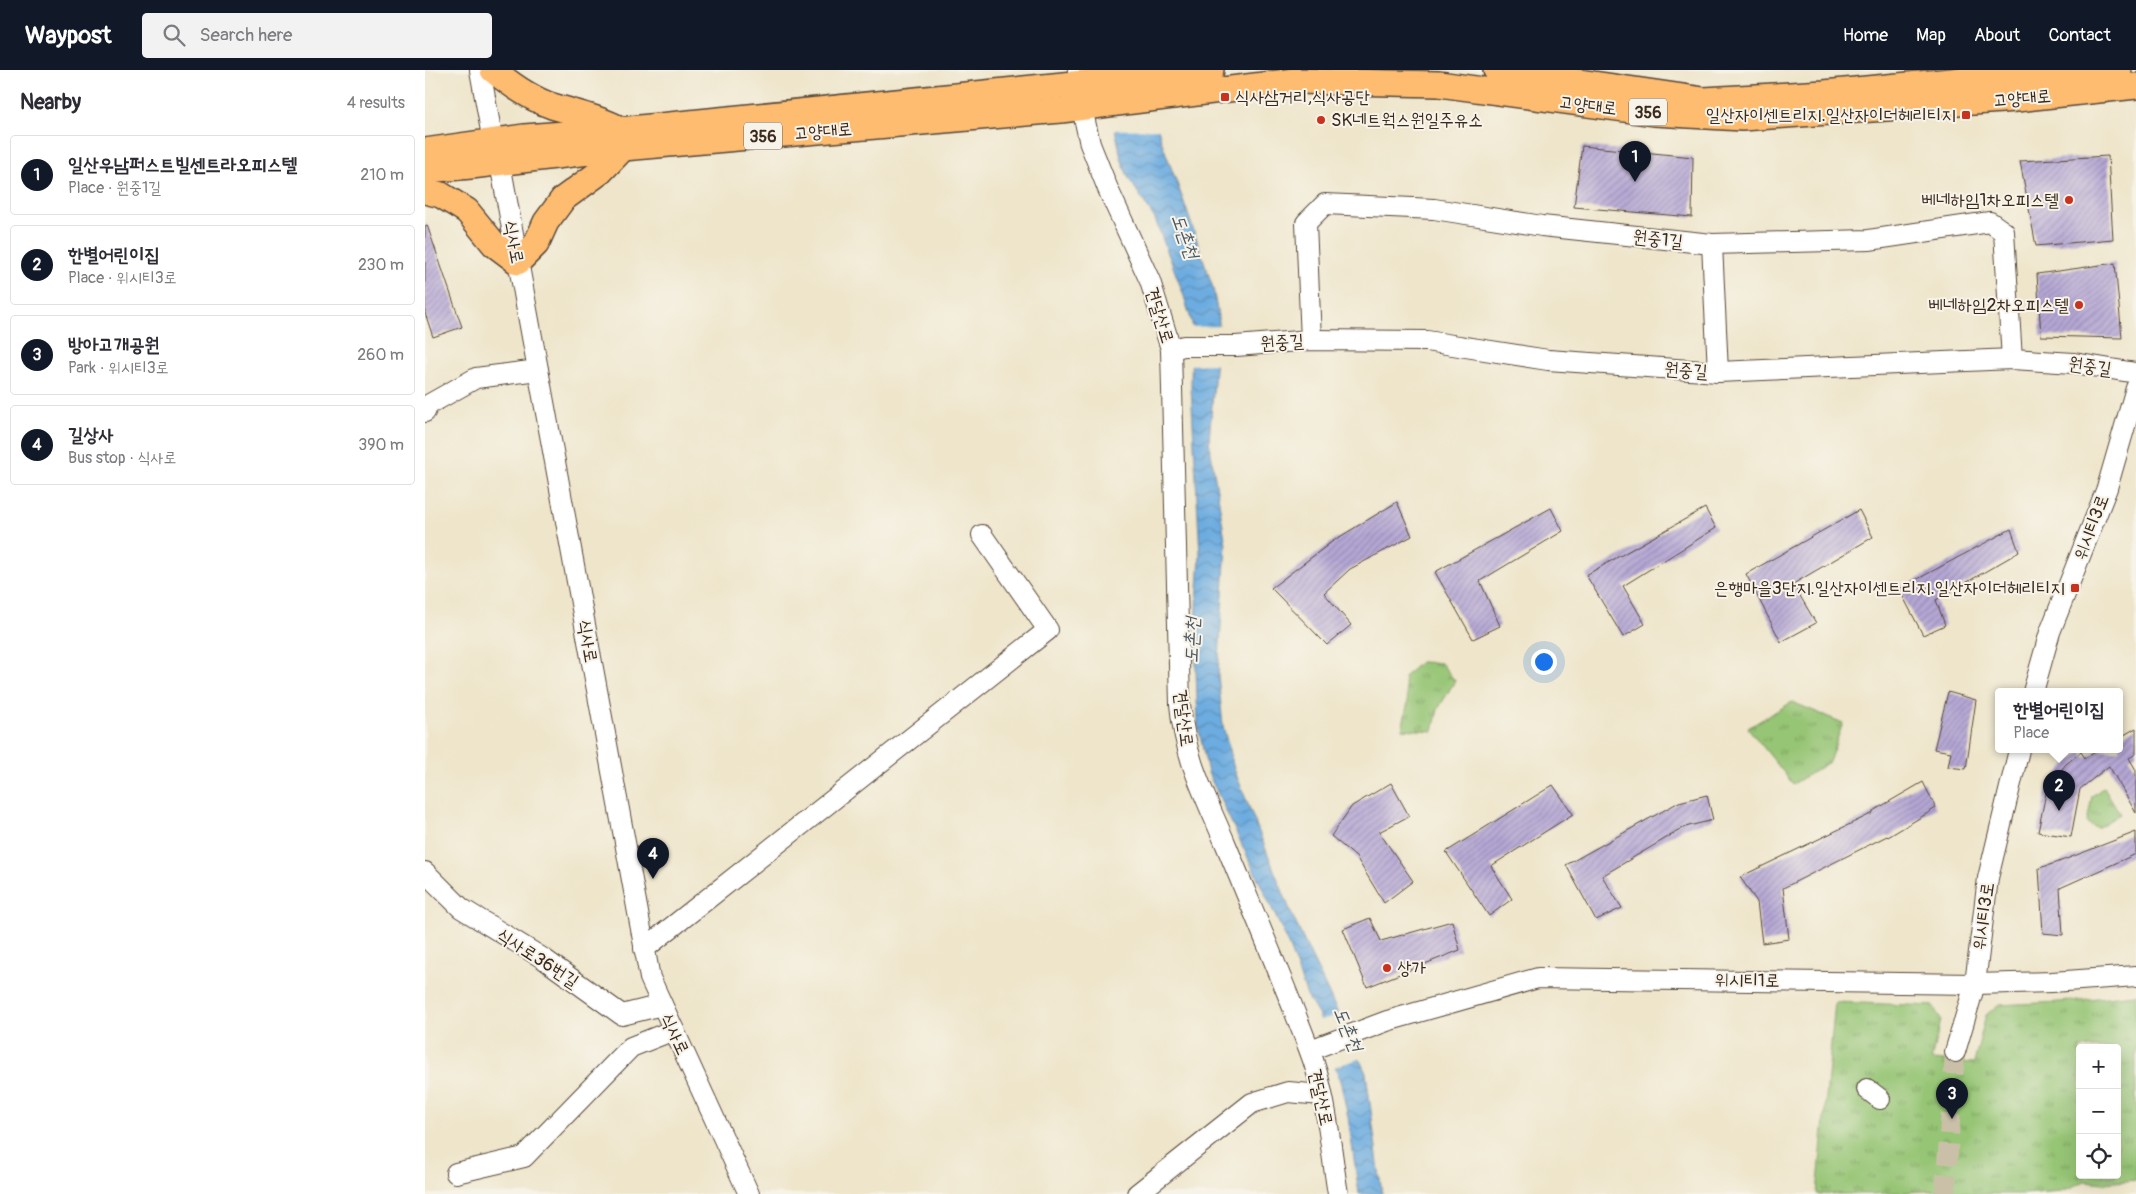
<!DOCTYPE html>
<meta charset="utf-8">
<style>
body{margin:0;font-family:Pangolin,"Poor Story",sans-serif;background:#f2f2f3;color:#2b2b33}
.controls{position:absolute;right:15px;bottom:15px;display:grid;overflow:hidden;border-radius:5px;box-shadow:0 5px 20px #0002}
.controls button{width:45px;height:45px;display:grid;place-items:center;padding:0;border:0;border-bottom:1px solid #e1e1e2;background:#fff;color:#2b2b33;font:25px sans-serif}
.you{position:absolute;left:1118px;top:591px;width:18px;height:18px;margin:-12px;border:4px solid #fff;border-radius:50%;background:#1a73e8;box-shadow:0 0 0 8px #1a73e833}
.badge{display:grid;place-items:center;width:32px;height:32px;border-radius:50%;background:#111827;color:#fff;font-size:16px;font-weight:700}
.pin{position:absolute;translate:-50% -41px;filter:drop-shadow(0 1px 2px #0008)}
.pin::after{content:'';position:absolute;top:26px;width:18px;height:15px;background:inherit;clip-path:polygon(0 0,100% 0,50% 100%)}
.popup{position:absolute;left:1570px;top:618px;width:128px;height:65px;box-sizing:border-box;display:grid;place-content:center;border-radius:5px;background:#fff;filter:drop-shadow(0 1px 4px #0005);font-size:16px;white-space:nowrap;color:#7c7c81}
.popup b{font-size:19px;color:#2b2b33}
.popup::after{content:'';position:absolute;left:50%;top:100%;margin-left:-10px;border:10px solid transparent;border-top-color:#fff}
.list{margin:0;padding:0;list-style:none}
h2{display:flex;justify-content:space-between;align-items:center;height:65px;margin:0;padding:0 20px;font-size:21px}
h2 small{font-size:16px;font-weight:400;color:#7c7c81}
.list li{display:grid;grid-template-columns:32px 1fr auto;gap:15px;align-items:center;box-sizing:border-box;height:80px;margin:0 10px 10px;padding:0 10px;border:1px solid #e1e1e2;border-radius:5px}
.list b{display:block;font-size:19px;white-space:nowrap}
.list p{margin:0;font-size:16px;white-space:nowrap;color:#7c7c81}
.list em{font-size:16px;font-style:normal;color:#7c7c81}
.icon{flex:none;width:28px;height:28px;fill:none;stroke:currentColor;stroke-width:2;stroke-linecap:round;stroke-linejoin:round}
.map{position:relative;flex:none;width:1711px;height:1124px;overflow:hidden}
header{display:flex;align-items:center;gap:30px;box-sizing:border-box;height:70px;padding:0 25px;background:#111827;color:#fff}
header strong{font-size:24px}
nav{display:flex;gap:28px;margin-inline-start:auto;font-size:18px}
.search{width:350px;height:45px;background:#f2f2f3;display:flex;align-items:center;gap:12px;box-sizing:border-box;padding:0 18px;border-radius:5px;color:#7c7c81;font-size:19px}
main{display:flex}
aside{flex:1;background:#fff}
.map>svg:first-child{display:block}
.park{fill:url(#park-tufts);stroke:#68784a;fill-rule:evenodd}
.water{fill:url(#water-waves);stroke:#546b7f}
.pier{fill:#eee5ca}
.building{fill:url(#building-hatch)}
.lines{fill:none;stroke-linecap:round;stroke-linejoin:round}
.minor-tunnel{stroke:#cac0a8;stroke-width:20;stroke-dasharray:20 10;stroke-linecap:butt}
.minor-casing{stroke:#564638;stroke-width:22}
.major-casing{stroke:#564638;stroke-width:28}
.minor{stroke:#fff;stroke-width:20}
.major{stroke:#fdbc70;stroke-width:25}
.poi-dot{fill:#c8321e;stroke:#f7f3e8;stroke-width:2}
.labels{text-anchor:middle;stroke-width:4;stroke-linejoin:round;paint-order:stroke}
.shield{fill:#f7f3e8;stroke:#73665b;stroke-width:1}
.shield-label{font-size:16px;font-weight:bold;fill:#3b2a1e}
.poi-label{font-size:18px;fill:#3b2a1e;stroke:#f7f3e8;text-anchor:end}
.street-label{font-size:18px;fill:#3b2a1e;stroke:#f7f3e8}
.water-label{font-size:19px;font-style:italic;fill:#4c5862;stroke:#f7f3e8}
</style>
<header>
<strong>Waypost</strong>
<div class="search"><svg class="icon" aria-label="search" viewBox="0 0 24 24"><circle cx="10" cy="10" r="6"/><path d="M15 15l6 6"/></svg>Search here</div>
<nav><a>Home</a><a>Map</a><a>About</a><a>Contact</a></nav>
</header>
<main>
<aside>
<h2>Nearby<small>4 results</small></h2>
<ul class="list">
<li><span class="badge">1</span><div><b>일산우남퍼스트빌센트라오피스텔</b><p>Place · 원중1길</p></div><em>210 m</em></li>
<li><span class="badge">2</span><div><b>한별어린이집</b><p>Place · 위시티3로</p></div><em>230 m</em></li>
<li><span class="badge">3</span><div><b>방아고개공원</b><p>Park · 위시티3로</p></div><em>260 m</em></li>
<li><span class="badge">4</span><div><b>길상사</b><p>Bus stop · 식사로</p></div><em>390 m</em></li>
</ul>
</aside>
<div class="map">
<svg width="1711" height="1124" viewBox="0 0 1711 1124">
<defs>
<pattern id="park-tufts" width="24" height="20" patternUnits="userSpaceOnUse" patternTransform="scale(1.25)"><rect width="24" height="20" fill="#96c575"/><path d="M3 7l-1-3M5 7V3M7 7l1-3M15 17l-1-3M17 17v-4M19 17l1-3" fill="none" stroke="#7ca05f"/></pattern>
<pattern id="water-waves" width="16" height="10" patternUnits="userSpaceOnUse" patternTransform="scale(1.25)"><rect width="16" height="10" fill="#6cace0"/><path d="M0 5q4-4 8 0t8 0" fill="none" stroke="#5a8cb5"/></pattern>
<pattern id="building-hatch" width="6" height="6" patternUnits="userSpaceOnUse" patternTransform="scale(1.25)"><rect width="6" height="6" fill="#b5a7d5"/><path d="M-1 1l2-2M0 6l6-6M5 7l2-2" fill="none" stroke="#9488ac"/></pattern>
</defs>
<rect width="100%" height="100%" fill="#f7f3e8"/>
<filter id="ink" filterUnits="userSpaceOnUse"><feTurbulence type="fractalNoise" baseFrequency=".02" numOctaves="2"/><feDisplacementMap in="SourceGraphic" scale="10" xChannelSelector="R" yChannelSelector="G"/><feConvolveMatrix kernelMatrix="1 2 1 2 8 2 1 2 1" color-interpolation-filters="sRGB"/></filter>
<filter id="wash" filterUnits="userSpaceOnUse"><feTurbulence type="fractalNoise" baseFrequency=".0096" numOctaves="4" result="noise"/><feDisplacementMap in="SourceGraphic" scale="20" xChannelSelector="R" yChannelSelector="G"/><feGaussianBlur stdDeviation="1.12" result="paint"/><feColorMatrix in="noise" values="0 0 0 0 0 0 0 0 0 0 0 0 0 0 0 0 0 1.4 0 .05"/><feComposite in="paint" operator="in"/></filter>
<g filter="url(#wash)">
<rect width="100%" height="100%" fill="#eee5ca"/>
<g class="park">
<polygon points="995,592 1016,593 1030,611 1013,639 1008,661 977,659 983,632 979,607"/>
<polygon points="1367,632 1418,653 1404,692 1368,714 1323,658"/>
<polygon points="1679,717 1695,744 1672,758 1662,753 1667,726"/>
<path d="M1711,924V1110L1679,1113L1660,1111L1637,1121L1598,1124H1547L1520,1120L1446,1124H1392L1410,932L1508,936L1516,950L1506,990L1549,993L1561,945L1573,935L1635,932ZM1655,978H1692V1105H1655Z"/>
</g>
<polygon class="water" points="678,0 724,24 736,70 760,135 788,218 794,252 784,371 801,475 793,605 798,656 809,699 867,845 941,1003 957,1124 934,1124 923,1047 916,1014 894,946 882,926 860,866 783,703 773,656 770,572 775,484 766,317 767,253 758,223 730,149 703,107 696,88"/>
<g class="pier">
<polygon points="675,0 727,24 735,59 687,60"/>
<polygon points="797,256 794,294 763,295 764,257"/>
<polygon points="916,944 937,988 909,997 893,951"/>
</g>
<g id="blocks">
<g class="building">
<polygon points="1157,76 1268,87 1267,147 1149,137"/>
<polygon points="1683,86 1688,169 1611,176 1595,91"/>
<polygon points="2,155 37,257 8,267 0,243 0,156"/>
<polygon points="1690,193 1697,268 1616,266 1612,204"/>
<polygon points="972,432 987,466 925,499 899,523 926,555 902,575 846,518 908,471"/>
<polygon points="1126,438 1138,461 1055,511 1075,556 1048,569 1010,502"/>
<polygon points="1280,438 1291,458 1198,516 1220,554 1198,567 1161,505"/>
<polygon points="1434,440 1448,467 1368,514 1391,553 1356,572 1321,504"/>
<polygon points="1586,459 1594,482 1511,530 1520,555 1498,565 1474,519"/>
<polygon points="1523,622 1551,630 1541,699 1523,697 1526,682 1509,679"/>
<polygon points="1711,658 1711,684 1704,688 1711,700 1711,743 1684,696 1655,719 1646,767 1613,762 1622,718 1641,694 1656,682 1660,688 1674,680 1694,680 1694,668"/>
<polygon points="1498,712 1511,738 1463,767 1462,766 1358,818 1364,869 1337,873 1332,832 1315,807 1448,743 1448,741"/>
<polygon points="966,713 984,746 954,762 988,811 959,833 931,787 906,766 927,736"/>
<polygon points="1128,715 1148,744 1066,796 1087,829 1064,846 1021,782"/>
<polygon points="1282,725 1288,750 1260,757 1177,806 1197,838 1171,850 1141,795 1254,732"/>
<polygon points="1711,762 1711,784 1635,818 1638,865 1618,863 1614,798 1631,793"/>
<polygon points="945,848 956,871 1027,851 1035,880 942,917 918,859"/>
</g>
</g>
</g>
<g filter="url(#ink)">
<use href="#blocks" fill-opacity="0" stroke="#564638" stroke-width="1"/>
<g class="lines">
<polyline class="minor-tunnel" points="1520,1124 1530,982"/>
<defs>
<g id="minor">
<polyline points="55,0 68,72 75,93 225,908 324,1124"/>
<path d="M653,0L657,38L665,74L683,119L725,211L746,279L755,634C760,690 780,725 801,775C829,843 858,910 884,979C902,1025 905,1076 913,1124"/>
<polyline points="1287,174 1293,302"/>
<polyline points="886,270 881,153 900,134 1009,139 1117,156 1287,174 1444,170 1565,152 1579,162 1587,289"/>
<polyline points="746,279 759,276 811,276 886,270 1002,271 1123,290 1293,302 1587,289 1649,293 1711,303"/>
<polyline points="0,342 3,335 51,308 113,300"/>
<polyline points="1608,622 1625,562 1682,418 1711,318"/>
<polyline points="0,802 36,838 119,889 197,945 237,935"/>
<polyline points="219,879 623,560 557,465"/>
<polyline points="885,980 962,951 1113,908 1550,914 1627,912 1711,906"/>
<polyline points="1530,982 1550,914 1563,808 1594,680"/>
<polyline points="1442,1019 1455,1029"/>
<polyline points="31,1103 99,1087 206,977 249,960"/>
<polyline points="712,1124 827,1033 863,1022 897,1025"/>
</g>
<g id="major">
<path d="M68,0C85,14 106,29 127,36C150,43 172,47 193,58"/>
<polyline points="1071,0 1279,30 1399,23 1578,6 1694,3"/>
<polyline points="0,81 99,67 195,60 786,0"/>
<polyline points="0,100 46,96 198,78 636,40 869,11 1014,14 1229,43 1317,48 1592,29 1711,16"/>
<polyline points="0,121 16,125 42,141 69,174 93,192 111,174 121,152 138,129 175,102 198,78"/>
</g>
</defs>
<use href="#minor" class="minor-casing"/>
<use href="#major" class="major-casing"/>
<use href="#minor" class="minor"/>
<use href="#major" class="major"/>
</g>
</g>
<g class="poi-dot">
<rect x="795" y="22" width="10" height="10" rx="2.5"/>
<rect x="1536" y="40" width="10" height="10" rx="2.5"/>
<circle cx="896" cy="50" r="5"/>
<circle cx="1644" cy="130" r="5"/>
<circle cx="1654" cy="235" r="5"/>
<rect x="1645" y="513" width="10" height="10" rx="2.5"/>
<circle cx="962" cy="898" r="5"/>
</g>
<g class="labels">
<g class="shield">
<rect x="1204" y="28.5" width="38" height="27" rx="4"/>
<rect x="319" y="52.5" width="38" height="27" rx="4"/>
</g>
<g class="shield-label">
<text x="1223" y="48">356</text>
<text x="338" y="72">356</text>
</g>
<g class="poi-label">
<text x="810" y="33" text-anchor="start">식사삼거리,식사공단</text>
<text x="1531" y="51">일산자이센트리지.일산자이더헤리티지</text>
<text x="906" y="56" text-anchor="start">SK네트웍스원일주유소</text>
<text x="1634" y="136">베네하임1차오피스텔</text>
<text x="1644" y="241">베네하임2차오피스텔</text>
<text x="1640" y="524">은행마을3단지.일산자이센트리지.일산자이더헤리티지</text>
<text x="972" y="904" text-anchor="start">상가</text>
</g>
<g class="street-label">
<text transform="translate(1597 28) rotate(-5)" y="6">고양대로</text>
<text transform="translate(1163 35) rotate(7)" y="6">고양대로</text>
<text transform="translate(398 61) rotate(-5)" y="6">고양대로</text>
<text transform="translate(1233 169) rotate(6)" y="6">원중1길</text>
<text transform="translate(89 172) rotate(79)" y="6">식사로</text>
<text transform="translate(735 245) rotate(73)" y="6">견달산로</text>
<text transform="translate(857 272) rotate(-4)" y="6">원중길</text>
<text transform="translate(1665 296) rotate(8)" y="6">원중길</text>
<text transform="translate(1261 300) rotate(4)" y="6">원중길</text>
<text transform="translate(1666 457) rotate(-69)" y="6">위시티3로</text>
<text transform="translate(163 571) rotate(80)" y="6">식사로</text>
<text transform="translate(759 648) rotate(83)" y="6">견달산로</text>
<text transform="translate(1558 846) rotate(-82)" y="6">위시티3로</text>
<text transform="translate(113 888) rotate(33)" y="6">식사로36번길</text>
<text transform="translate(1322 910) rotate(1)" y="6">위시티1로</text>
<text transform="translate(250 964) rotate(65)" y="6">식사로</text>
<text transform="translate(896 1027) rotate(78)" y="6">견달산로</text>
</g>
<g class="water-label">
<text transform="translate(761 166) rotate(70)" y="7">도촌천</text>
<text transform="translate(766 570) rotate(-88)" y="7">도촌천</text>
<text transform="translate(924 959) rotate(67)" y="7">도촌천</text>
</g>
</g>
</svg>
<div class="controls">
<button>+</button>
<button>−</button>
<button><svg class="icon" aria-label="locate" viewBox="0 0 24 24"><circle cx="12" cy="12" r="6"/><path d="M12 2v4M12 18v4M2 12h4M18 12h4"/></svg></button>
</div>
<div class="you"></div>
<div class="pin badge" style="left:1210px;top:112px">1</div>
<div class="pin badge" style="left:1634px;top:741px">2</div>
<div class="popup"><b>한별어린이집</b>Place</div>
<div class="pin badge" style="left:1527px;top:1049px">3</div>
<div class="pin badge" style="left:228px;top:809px">4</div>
</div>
</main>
